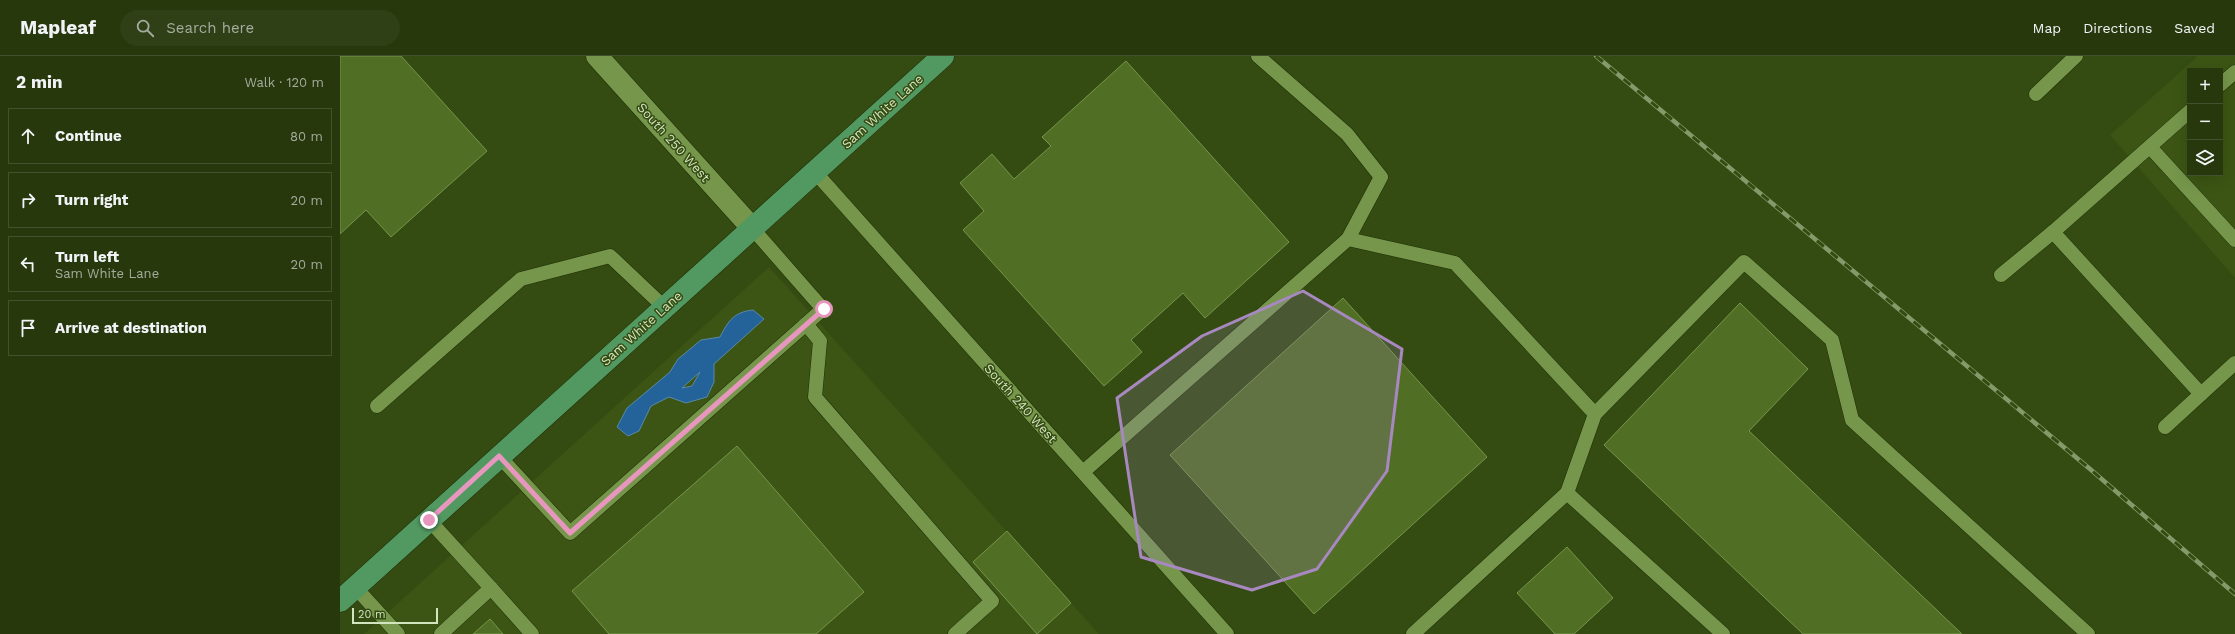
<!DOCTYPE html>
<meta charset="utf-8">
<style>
body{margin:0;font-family:"Work Sans",sans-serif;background:#2f3f16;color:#f1f3f6}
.controls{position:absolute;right:12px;top:12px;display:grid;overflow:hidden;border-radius:0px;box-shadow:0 4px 16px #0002}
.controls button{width:36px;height:36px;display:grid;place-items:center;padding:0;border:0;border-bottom:1px solid #43522e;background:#27380d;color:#f1f3f6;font:20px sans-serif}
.scale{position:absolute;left:12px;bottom:10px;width:86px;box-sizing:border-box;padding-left:4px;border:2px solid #d3e5bf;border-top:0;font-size:11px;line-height:14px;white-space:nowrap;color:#d3e5bf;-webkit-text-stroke:3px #344b11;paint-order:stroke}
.stop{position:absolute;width:12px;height:12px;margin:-9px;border:3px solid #e797bd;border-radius:50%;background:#fff}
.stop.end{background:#e797bd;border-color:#fff;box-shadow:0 1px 4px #0008}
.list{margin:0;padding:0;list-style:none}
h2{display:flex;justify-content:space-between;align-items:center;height:52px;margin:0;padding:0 16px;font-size:17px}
h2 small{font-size:13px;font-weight:400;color:#a4ac9d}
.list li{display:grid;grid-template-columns:26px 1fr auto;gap:12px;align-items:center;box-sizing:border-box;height:56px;margin:0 8px 8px;padding:0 8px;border:1px solid #43522e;border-radius:0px}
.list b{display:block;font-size:15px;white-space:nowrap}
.list p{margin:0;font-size:13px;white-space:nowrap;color:#a4ac9d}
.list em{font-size:13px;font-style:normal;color:#a4ac9d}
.icon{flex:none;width:22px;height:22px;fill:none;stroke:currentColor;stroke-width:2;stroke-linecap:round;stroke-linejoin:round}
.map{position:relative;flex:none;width:1895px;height:578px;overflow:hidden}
header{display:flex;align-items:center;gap:24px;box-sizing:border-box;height:56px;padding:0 20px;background:#27380d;border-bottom:1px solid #43522e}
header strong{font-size:19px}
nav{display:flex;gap:22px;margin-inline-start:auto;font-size:14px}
.search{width:280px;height:36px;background:#2f3f16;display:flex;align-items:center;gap:10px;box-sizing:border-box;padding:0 14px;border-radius:22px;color:#a4ac9d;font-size:15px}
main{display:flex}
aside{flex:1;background:#27380d}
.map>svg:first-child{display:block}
.built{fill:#3c5514;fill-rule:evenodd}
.water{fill:#24639a;stroke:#588aa5;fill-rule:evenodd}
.building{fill:#516f24;stroke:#75964b}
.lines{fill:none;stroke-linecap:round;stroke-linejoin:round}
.lane-casing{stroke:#1f2f06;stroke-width:15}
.street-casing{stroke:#1f2f06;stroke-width:23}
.secondary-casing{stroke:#1f2f06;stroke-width:23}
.lane{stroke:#75964b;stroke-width:14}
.street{stroke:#75964b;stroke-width:22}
.secondary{stroke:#529861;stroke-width:22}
.rail-casing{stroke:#859a6a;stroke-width:4.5}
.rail{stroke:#344b11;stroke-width:3;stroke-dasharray:9;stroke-linecap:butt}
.route{stroke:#e797bd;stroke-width:5}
.marked{fill:#a788bf;fill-opacity:0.2;stroke:#a788bf;stroke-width:3;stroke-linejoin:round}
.labels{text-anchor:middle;stroke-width:3;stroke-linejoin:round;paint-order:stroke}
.street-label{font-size:13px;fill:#d3e5bf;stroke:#344b11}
</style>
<header>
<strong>Mapleaf</strong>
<div class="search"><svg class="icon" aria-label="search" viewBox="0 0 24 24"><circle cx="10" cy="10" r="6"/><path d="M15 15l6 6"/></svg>Search here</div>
<nav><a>Map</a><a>Directions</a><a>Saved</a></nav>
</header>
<main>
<aside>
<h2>2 min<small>Walk · 120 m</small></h2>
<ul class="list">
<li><svg class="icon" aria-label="ahead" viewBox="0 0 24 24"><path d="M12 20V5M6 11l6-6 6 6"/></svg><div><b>Continue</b></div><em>80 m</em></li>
<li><svg class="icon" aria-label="right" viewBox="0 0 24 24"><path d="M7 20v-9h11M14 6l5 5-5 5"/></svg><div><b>Turn right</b></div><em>20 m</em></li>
<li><svg class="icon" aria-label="left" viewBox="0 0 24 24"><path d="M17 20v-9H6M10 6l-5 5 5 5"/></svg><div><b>Turn left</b><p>Sam White Lane</p></div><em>20 m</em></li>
<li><svg class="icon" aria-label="arrive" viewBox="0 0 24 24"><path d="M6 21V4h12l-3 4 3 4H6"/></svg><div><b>Arrive at destination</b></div></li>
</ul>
</aside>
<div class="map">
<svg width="1895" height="578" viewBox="0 0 1895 578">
<rect width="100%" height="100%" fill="#344b11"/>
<g class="built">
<path d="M1858,0H1895V222L1770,79ZM1850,15H1880V117H1850Z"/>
<polygon points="429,211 759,578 24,578"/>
</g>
<path class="water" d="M413,254L424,263L374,308V326L367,341L346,347L329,341L311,350L299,375L288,380L277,371L287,352L330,316L338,303L361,284L380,281C388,265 394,256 413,254ZM360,316L352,330L342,332Z"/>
<g class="building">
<polygon points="0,0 61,0 147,95 51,181 26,154 0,178"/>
<polygon points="786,5 949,186 865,262 843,237 791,284 802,296 764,330 623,174 644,155 620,127 652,98 674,123 711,90 702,81"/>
<polygon points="1003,242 1147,401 974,558 830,399"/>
<polygon points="1400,247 1468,313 1409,375 1622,578 1463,578 1264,389"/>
<polygon points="397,390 524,536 476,578 269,578 232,535"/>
<polygon points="667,475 731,547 697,578 633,506"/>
<polygon points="1227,491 1273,542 1234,578 1215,578 1177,537"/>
<polygon points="150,563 163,578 133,578"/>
</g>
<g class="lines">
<defs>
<g id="lane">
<polyline points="918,0 1007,78 1041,121 1008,183"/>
<polyline points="1880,29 1895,16"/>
<polyline points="1696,38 1736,0"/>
<polyline points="1810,91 1895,184"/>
<polyline points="475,116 887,578"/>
<polyline points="1713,176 1861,338"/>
<polyline points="1661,219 1713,176 1850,55"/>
<polyline points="466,268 480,285 475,341 652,545 615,578"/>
<polyline points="37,350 181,223 270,200 324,251"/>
<polyline points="1825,371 1895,307"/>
<polyline points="159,400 230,477 483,253 412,172"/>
<polyline points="743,416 1008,183 1115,207 1255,358"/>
<polyline points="1227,437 1383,578"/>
<polyline points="89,464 151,532 101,578"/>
<polyline points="15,531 58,578"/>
<polyline points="151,532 192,578"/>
<polyline points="1073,578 1227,437 1255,358 1404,206 1492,284 1512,364 1748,578"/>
</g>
<polyline id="street" points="257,0 412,172"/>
<polyline id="secondary" points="0,545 603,0"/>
</defs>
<use href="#lane" class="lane-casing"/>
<use href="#street" class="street-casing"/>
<use href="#secondary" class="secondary-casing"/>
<use href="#lane" class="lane"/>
<use href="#street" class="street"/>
<use href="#secondary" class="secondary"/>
<defs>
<polyline id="rail" points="1256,0 1750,413 1895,538"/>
</defs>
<use href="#rail" class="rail-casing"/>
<use href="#rail" class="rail"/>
</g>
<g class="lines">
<polyline class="route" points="89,464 159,400 230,477 484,253"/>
</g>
<path class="marked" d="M963,235L1062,293L1047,415L977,513L912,534L801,501L777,342L862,280Z"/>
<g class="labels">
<g class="street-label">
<text transform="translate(542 55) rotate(-42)" y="5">Sam White Lane</text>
<text transform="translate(334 86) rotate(48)" y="5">South 250 West</text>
<text transform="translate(301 272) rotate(-42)" y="5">Sam White Lane</text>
<text transform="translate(681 347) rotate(48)" y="5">South 240 West</text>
</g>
</g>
</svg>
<div class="controls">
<button>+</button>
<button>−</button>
<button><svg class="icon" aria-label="layers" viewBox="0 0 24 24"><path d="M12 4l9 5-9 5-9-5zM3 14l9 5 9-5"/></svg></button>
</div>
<div class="scale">20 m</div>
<div class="stop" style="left:484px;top:253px"></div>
<div class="stop end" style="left:89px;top:464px"></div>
</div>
</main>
